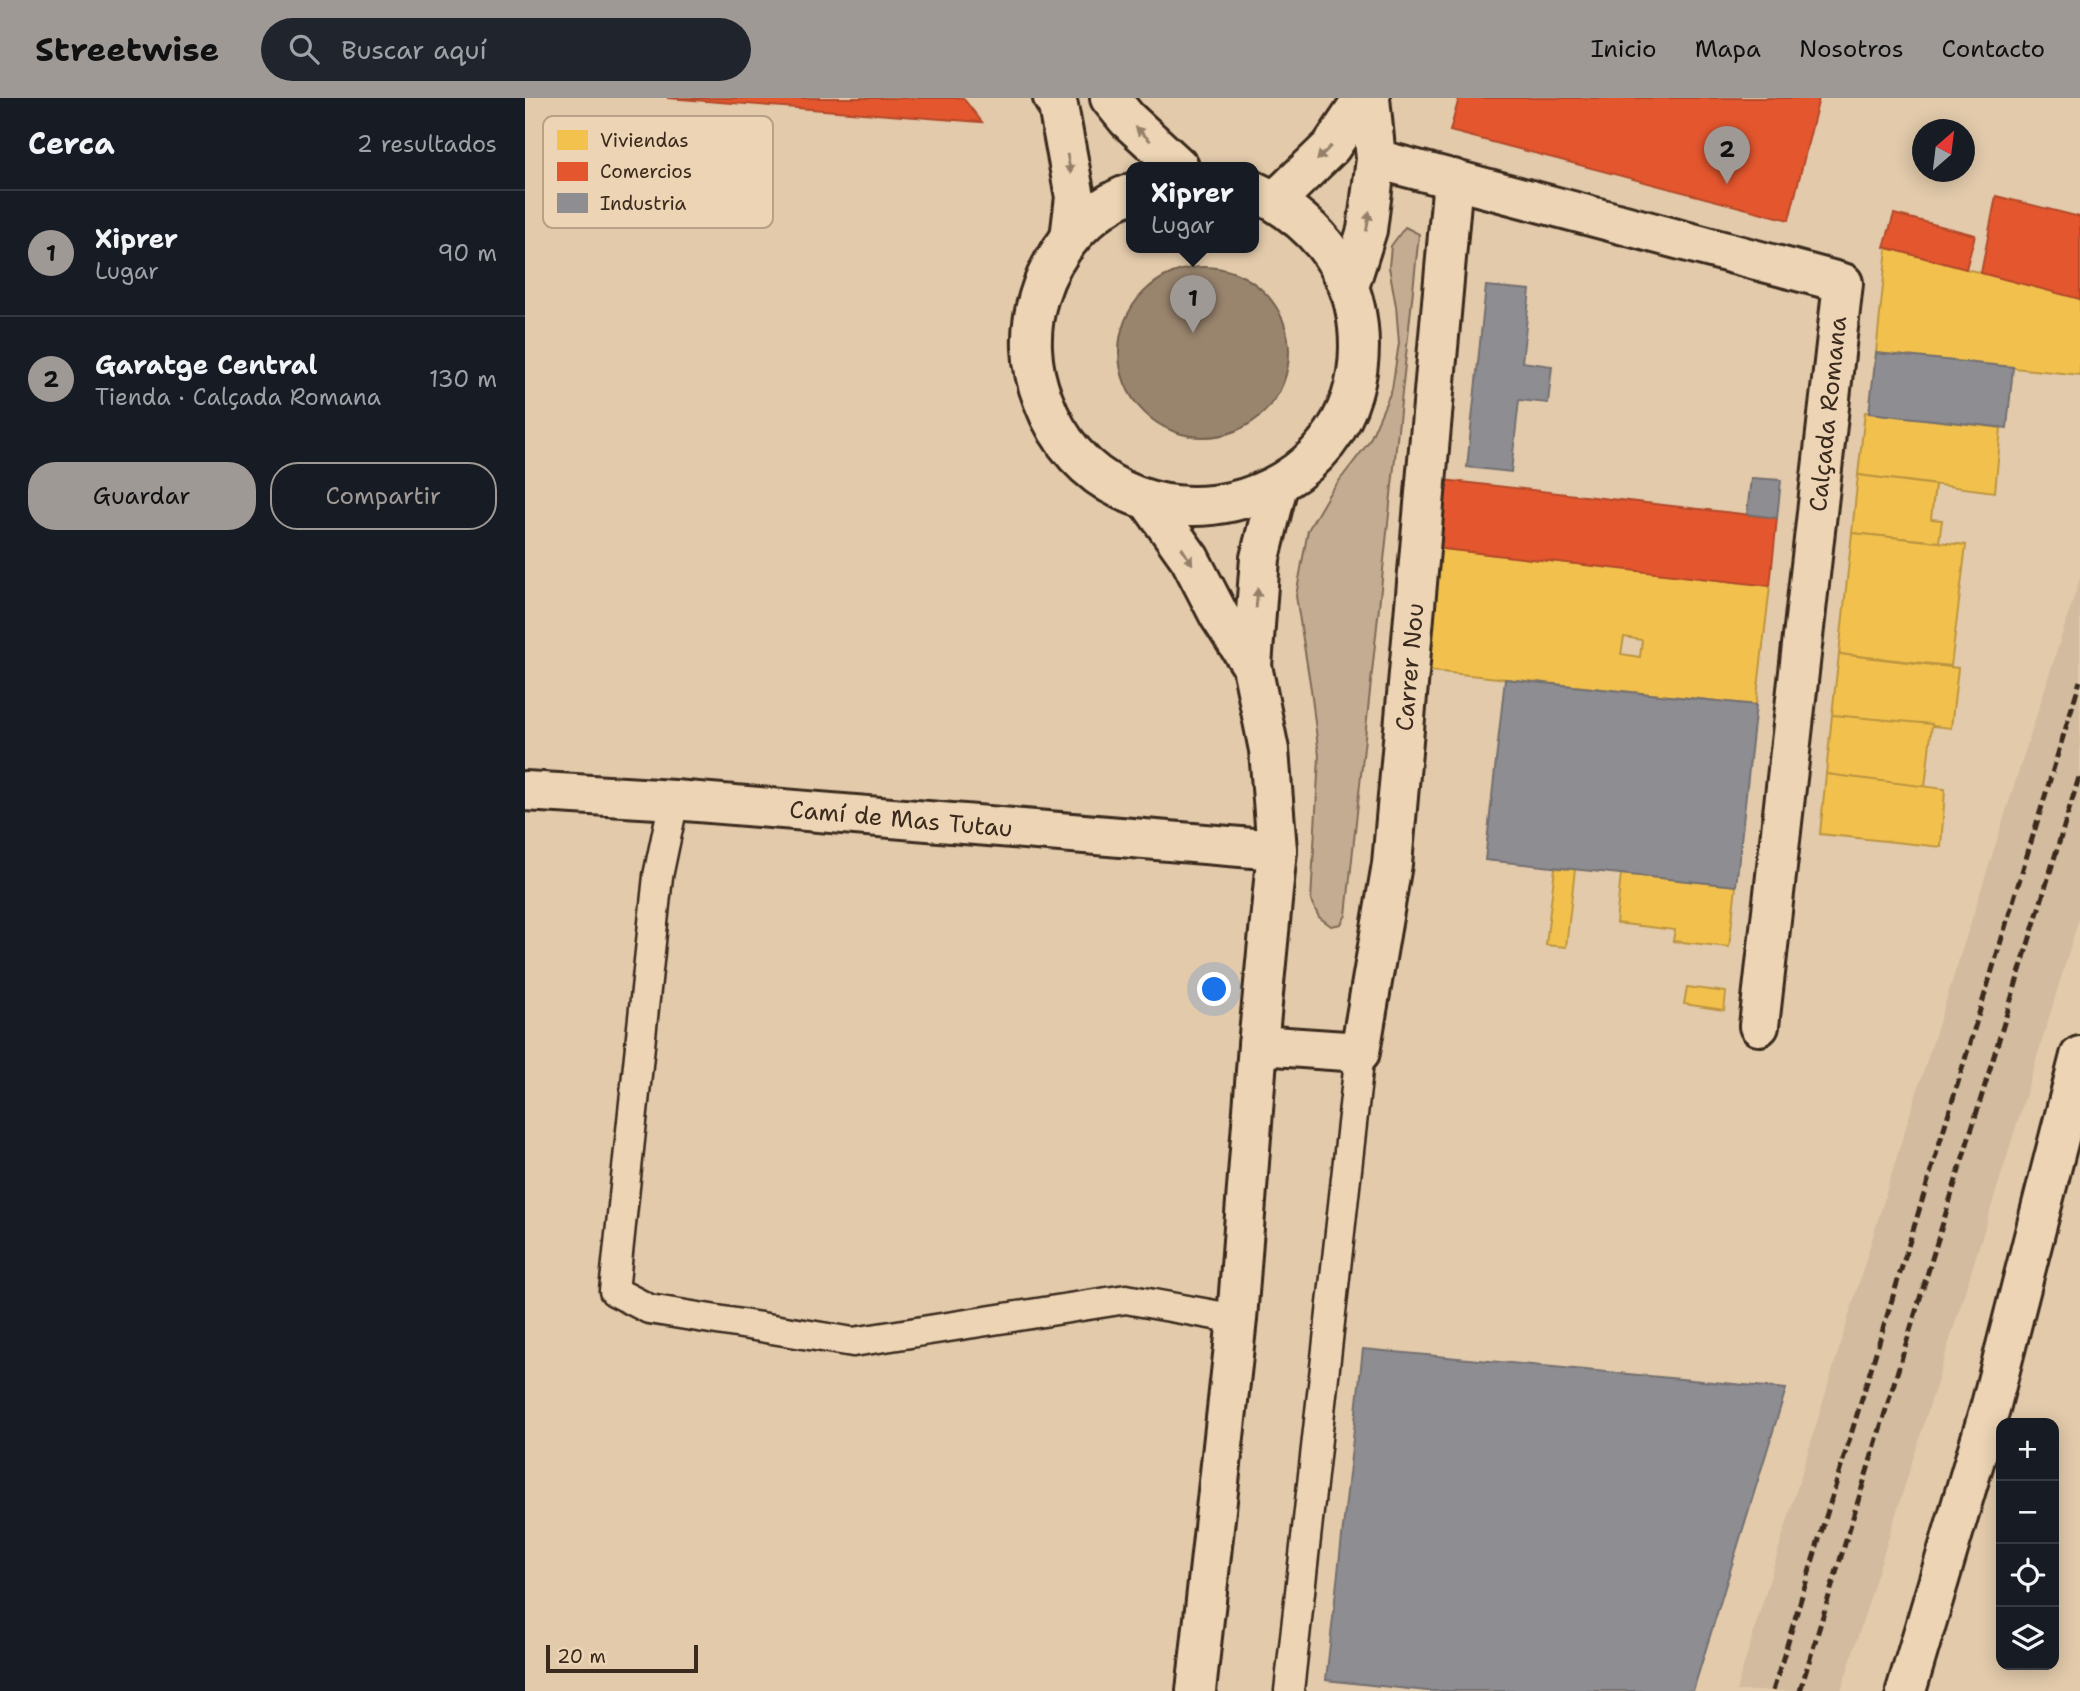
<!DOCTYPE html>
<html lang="es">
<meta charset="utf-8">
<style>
body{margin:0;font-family:"Shantell Sans",sans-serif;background:#20242c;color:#f1f3f6}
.controls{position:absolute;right:21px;bottom:21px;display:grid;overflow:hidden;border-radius:14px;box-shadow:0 4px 18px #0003}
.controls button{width:63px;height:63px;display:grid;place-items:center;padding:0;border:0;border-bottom:2px solid #363941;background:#171b24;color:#f1f3f6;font:35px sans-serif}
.compass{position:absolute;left:1387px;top:21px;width:63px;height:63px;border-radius:50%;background:#171b24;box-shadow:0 4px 18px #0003;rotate:28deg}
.scale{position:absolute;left:21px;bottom:18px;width:152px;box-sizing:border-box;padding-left:7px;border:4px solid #3b2a1e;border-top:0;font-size:19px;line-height:24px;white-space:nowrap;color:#3b2a1e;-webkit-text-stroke:5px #ecd4b4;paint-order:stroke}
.you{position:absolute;left:690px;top:892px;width:24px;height:24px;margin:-18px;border:5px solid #fff;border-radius:50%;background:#1a73e8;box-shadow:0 0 0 10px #1a73e833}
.badge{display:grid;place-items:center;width:46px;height:46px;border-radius:50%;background:#9f9995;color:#111;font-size:23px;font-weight:700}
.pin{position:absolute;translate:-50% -58px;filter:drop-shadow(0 2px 4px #0008)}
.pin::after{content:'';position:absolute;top:37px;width:24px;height:21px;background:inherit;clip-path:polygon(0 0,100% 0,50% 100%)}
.popup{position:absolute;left:601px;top:64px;width:133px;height:91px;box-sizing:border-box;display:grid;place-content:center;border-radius:14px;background:#171b24;filter:drop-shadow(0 2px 5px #0005);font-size:23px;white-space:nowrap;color:#9ea1a6}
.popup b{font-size:26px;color:#f1f3f6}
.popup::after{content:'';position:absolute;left:50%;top:100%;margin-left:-14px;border:14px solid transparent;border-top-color:#171b24}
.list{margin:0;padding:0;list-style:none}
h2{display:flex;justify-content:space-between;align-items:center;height:91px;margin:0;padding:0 28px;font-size:30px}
h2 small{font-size:23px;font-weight:400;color:#9ea1a6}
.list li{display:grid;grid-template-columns:46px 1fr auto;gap:21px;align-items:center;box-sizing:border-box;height:126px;padding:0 28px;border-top:2px solid #363941}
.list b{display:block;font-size:26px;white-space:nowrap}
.list p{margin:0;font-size:23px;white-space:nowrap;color:#9ea1a6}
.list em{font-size:23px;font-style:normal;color:#9ea1a6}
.actions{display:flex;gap:14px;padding:21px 28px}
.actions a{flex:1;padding:16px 0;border:2px solid #9f9995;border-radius:28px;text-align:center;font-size:24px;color:#9f9995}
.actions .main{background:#9f9995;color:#111}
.icon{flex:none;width:38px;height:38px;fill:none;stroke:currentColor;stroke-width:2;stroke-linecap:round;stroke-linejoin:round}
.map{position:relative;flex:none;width:1555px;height:1593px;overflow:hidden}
header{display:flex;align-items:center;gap:42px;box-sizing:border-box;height:98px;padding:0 35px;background:#9f9995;color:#111}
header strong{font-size:33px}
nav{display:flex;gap:38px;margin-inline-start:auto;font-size:24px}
.search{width:490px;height:63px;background:#20242c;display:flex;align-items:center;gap:18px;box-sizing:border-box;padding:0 24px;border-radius:38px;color:#9ea1a6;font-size:26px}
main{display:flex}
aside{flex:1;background:#171b24}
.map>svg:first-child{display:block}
.built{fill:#d2bb9e}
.green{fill:#c3ac91;stroke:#7f6b58;stroke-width:2}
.water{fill:#99846d;stroke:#73604d;stroke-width:2}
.homes{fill:#f2c14e;stroke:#bb9440;stroke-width:2;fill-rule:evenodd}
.shops{fill:#e4572e;stroke:#b14a29;stroke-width:2}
.industry{fill:#8d8d92;stroke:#746f6f;stroke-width:2}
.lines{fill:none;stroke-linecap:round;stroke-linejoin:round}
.lane-casing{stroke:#3b2a1e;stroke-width:33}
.street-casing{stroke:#3b2a1e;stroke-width:44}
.secondary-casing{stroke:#3b2a1e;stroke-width:44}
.lane{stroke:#ecd4b4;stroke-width:28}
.street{stroke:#ecd4b4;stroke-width:38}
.secondary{stroke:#ecd4b4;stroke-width:38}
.rail{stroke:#3b2a1e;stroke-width:5;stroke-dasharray:10 5;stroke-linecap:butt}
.oneway{fill:#947f69}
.labels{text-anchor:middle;stroke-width:7;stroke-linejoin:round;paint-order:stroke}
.street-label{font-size:24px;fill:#3b2a1e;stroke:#ecd4b4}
.key{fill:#ecd4b4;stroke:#b7a187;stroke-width:2}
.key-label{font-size:19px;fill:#3b2a1e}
</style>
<header>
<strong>Streetwise</strong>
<div class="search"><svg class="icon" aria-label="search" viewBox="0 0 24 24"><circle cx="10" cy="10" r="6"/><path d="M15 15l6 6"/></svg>Buscar aquí</div>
<nav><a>Inicio</a><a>Mapa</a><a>Nosotros</a><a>Contacto</a></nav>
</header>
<main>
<aside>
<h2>Cerca<small>2 resultados</small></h2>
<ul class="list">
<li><span class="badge">1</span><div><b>Xiprer</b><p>Lugar</p></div><em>90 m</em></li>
<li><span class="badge">2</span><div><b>Garatge Central</b><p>Tienda · Calçada Romana</p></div><em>130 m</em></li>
</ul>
<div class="actions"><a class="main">Guardar</a><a>Compartir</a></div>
</aside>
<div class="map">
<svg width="1555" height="1593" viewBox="0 0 1555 1593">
<rect width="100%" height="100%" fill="#e2caab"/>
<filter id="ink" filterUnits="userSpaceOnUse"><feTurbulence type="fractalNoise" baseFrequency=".0143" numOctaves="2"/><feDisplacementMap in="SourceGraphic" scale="14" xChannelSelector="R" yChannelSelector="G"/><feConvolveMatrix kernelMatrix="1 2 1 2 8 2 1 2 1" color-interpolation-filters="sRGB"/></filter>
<g filter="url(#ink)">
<polygon class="built" points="1555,480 1555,817 1483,1055 1316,1593 1211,1593 1380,1032"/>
<polygon class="green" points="880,129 894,136 821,817 816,826 806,828 794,819 786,803 794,658 786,591 771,498 783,432 804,396 844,344 867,291 874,245 871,208 864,169 866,148"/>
<circle class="water" cx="679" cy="254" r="85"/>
<g class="homes">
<polygon points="1362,150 1555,201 1555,277 1351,255"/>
<polygon points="1340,314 1476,330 1470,394 1333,377"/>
<polygon points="1333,377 1410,387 1406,421 1417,422 1414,444 1327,435"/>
<polygon points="1327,435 1441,447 1426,568 1314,556"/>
<path d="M910,450L1245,488L1231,607L897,572ZM1099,539L1117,542L1115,559L1096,556Z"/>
<polygon points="1314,556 1433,570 1426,630 1307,617"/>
<polygon points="1307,617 1407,626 1400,689 1301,676"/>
<polygon points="1301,676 1420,691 1416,749 1295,736"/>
<polygon points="1030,770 1050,771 1041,849 1021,847"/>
<polygon points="1096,776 1211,788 1204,849 1148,843 1150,832 1091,825"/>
<polygon points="1162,889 1201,894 1199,912 1159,906"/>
</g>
<g class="shops">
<polygon points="438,0 457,24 142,0"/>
<polygon points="934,0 1294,0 1264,122 925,33"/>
<polygon points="1471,98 1555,119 1555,201 1456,175"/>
<polygon points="1369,116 1450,137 1441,171 1359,149"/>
<polygon points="918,382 1252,420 1245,488 910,450"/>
</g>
<g class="industry">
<polygon points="961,188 1005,192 997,264 1027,268 1023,305 994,302 986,374 942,369"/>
<polygon points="1351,255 1488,269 1482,330 1344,315"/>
<polygon points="1226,380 1256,382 1252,420 1222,416"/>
<polygon points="980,581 1231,607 1211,788 960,762"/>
<polygon points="838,1251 1261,1291 1168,1593 902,1593 801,1582"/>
</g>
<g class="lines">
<defs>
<g id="lane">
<polyline points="149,702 133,778 89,1193 124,1211 328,1244 601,1201 712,1221"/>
<polyline points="764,1593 835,954"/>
</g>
<g id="street">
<polyline points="851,61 1318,185 1234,928"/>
<polyline points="0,693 149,702 752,752"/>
<polyline points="733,947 835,954 867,766 928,81"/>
<polyline points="1381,1593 1466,1307 1555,958"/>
</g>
<g id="secondary">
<polyline points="528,0 533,8 550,99 545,140"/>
<polyline points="585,0 602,21 654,69"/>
<path d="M607,95C562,111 527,155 514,198C503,232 505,269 518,302C584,480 852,419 833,229C827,166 785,119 729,93"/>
<polyline points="750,103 806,49 839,0"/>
<polyline points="824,189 842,132 851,61 845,0"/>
<polyline points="623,402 665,461 694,517 727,568"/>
<polyline points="671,1593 712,1221 733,947 752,752 744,652 727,568 735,460 753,387"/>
</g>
</defs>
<use href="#lane" class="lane-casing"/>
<use href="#street" class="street-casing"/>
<use href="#secondary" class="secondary-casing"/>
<use href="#lane" class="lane"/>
<use href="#street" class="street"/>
<use href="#secondary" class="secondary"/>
<g class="rail">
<polyline points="1248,1593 1555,583"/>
<polyline points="1275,1593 1555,676"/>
</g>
</g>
<defs><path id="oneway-solid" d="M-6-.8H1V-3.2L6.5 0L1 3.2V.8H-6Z" transform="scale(1.75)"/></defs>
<g class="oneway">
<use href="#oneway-solid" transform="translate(618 36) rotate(-137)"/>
<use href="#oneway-solid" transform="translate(799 55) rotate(134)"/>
<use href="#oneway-solid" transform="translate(544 66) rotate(79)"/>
<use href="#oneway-solid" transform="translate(843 123) rotate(-81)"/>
<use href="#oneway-solid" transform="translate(662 458) rotate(57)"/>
<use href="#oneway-solid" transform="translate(732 500) rotate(-85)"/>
</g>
</g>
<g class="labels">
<g class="street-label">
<text transform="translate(1303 316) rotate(-84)" y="8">Calçada Romana</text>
<text transform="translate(885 569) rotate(-85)" y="8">Carrer Nou</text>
<text transform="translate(376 721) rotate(5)" y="8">Camí de Mas Tutau</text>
</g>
</g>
<rect x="18" y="18" width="230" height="112" rx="10" class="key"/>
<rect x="32" y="32" width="31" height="20" fill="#f2c14e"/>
<rect x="32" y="64" width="31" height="19" fill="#e4572e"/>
<rect x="32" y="95" width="31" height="20" fill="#8d8d92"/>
<g class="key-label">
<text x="75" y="49">Viviendas</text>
<text x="75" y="80">Comercios</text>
<text x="75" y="112">Industria</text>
</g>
</svg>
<div class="controls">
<button>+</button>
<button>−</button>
<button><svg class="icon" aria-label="locate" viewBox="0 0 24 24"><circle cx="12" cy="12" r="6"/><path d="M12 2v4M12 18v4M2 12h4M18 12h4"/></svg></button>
<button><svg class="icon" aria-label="layers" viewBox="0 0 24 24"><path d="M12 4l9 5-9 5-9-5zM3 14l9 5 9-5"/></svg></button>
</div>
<svg class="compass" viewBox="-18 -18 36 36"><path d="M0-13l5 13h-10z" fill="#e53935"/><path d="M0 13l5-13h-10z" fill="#9ea1a6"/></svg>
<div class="scale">20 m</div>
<div class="you"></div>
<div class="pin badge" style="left:668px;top:235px">1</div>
<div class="popup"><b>Xiprer</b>Lugar</div>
<div class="pin badge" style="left:1202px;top:86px">2</div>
</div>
</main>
